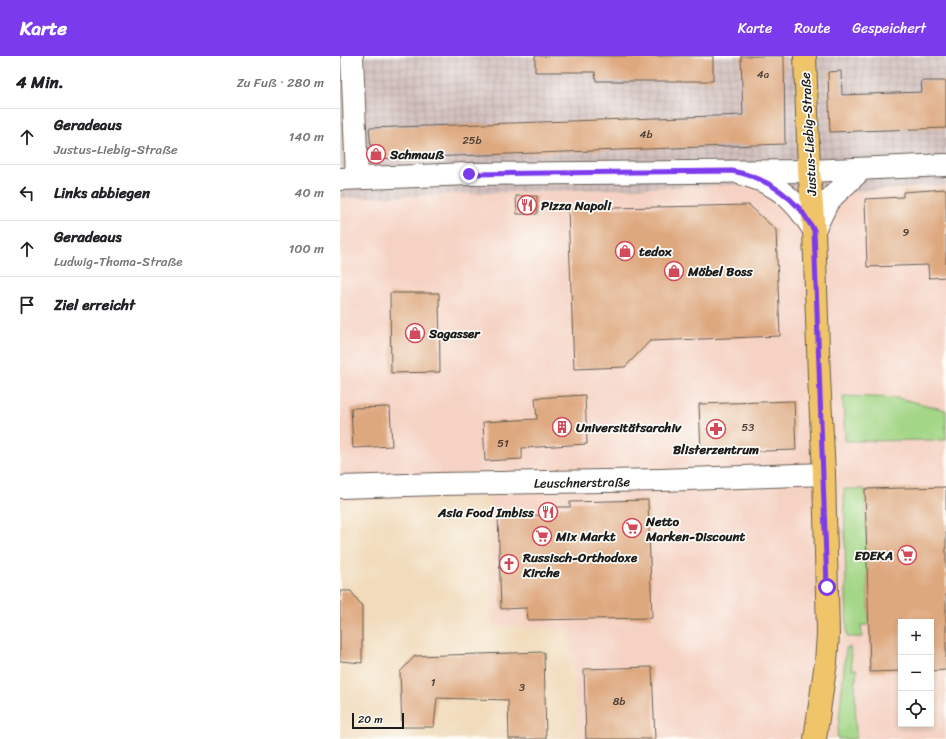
<!DOCTYPE html>
<html lang="de">
<meta charset="utf-8">
<style>
body{margin:0;font-family:Sriracha,sans-serif;background:#f2f2f2;color:#202124}
.controls{position:absolute;right:12px;bottom:12px;display:grid;overflow:hidden;border-radius:0px;box-shadow:0 2px 6px #0003}
.controls button{width:36px;height:36px;display:grid;place-items:center;padding:0;border:0;border-bottom:1px solid #e0e0e0;background:#fff;color:#202124;font:20px sans-serif}
.scale{position:absolute;left:12px;bottom:10px;width:52px;box-sizing:border-box;padding-left:4px;border:2px solid #1c1c1c;border-top:0;font-size:11px;line-height:14px;white-space:nowrap;color:#1c1c1c;-webkit-text-stroke:3px #fdfcf7;paint-order:stroke}
.stop{position:absolute;width:12px;height:12px;margin:-9px;border:3px solid #7c3aed;border-radius:50%;background:#fff}
.stop.end{background:#7c3aed;border-color:#fff;box-shadow:0 1px 4px #0008}
.list{margin:0;padding:0;list-style:none}
h2{display:flex;justify-content:space-between;align-items:center;height:52px;margin:0;padding:0 16px;font-size:17px}
h2 small{font-size:13px;font-weight:400;color:#757577}
.list li{display:grid;grid-template-columns:26px 1fr auto;gap:12px;align-items:center;box-sizing:border-box;height:56px;padding:0 16px;border-top:1px solid #e0e0e0}
.list b{display:block;font-size:15px;white-space:nowrap}
.list p{margin:0;font-size:13px;white-space:nowrap;color:#757577}
.list em{font-size:13px;font-style:normal;color:#757577}
.icon{flex:none;width:22px;height:22px;fill:none;stroke:currentColor;stroke-width:2;stroke-linecap:round;stroke-linejoin:round}
.map{position:relative;flex:none;width:606px;height:683px;overflow:hidden}
header{display:flex;align-items:center;gap:24px;box-sizing:border-box;height:56px;padding:0 20px;background:#7c3aed;color:#fff}
header strong{font-size:19px}
nav{display:flex;gap:22px;margin-inline-start:auto;font-size:14px}
main{display:flex}
aside{flex:1;background:#fff}
.map>svg:first-child{display:block}
.built{fill:#f5d2c3;fill-rule:evenodd}
.industrial{fill:url(#industrial-grid)}
.grass{fill:#a3d686;stroke:#607951}
.building{fill:#dea87f}
.lines{fill:none;stroke-linecap:round;stroke-linejoin:round}
.minor-casing{stroke:#675f54;stroke-width:24}
.major-casing{stroke:#675f54;stroke-width:24}
.minor{stroke:#fff;stroke-width:22}
.major{stroke:#f0c469;stroke-width:22}
.route{stroke:#7c3aed;stroke-width:5}
.labels{text-anchor:middle;stroke-width:3.5;stroke-linejoin:round;paint-order:stroke}
.number-label{font-size:11px;fill:#4c3f35}
.street-label{font-size:13px;fill:#1c1c1c;stroke:#fdfcf7}
.poi-label{font-size:13px;font-weight:bold;fill:#1c1c1c;stroke:#fdfcf7;text-anchor:start}
</style>
<header>
<strong>Karte</strong>
<nav><a>Karte</a><a>Route</a><a>Gespeichert</a></nav>
</header>
<main>
<aside>
<h2>4 Min.<small>Zu Fuß · 280 m</small></h2>
<ul class="list">
<li><svg class="icon" aria-label="ahead" viewBox="0 0 24 24"><path d="M12 20V5M6 11l6-6 6 6"/></svg><div><b>Geradeaus</b><p>Justus-Liebig-Straße</p></div><em>140 m</em></li>
<li><svg class="icon" aria-label="left" viewBox="0 0 24 24"><path d="M17 20v-9H6M10 6l-5 5 5 5"/></svg><div><b>Links abbiegen</b></div><em>40 m</em></li>
<li><svg class="icon" aria-label="ahead" viewBox="0 0 24 24"><path d="M12 20V5M6 11l6-6 6 6"/></svg><div><b>Geradeaus</b><p>Ludwig-Thoma-Straße</p></div><em>100 m</em></li>
<li><svg class="icon" aria-label="arrive" viewBox="0 0 24 24"><path d="M6 21V4h12l-3 4 3 4H6"/></svg><div><b>Ziel erreicht</b></div></li>
</ul>
</aside>
<div class="map">
<svg width="606" height="683" viewBox="0 0 606 683">
<defs>
<pattern id="industrial-grid" width="8" height="8" patternUnits="userSpaceOnUse"><rect width="8" height="8" fill="#d1bfbd"/><path d="M0 4h8M4 0v8" fill="none" stroke="#b3a4a2"/></pattern>
</defs>
<rect width="100%" height="100%" fill="#fdfcf7"/>
<filter id="ink" filterUnits="userSpaceOnUse"><feTurbulence type="fractalNoise" baseFrequency=".025" numOctaves="2"/><feDisplacementMap in="SourceGraphic" scale="8" xChannelSelector="R" yChannelSelector="G"/><feConvolveMatrix kernelMatrix="1 2 1 2 8 2 1 2 1" color-interpolation-filters="sRGB"/></filter>
<filter id="wash" filterUnits="userSpaceOnUse"><feTurbulence type="fractalNoise" baseFrequency=".012" numOctaves="4" result="noise"/><feDisplacementMap in="SourceGraphic" scale="16" xChannelSelector="R" yChannelSelector="G"/><feGaussianBlur stdDeviation="0.9" result="paint"/><feColorMatrix in="noise" values="0 0 0 0 0 0 0 0 0 0 0 0 0 0 0 0 0 1.4 0 .05"/><feComposite in="paint" operator="in"/></filter>
<g filter="url(#wash)">
<rect width="100%" height="100%" fill="#f1dbbb"/>
<path class="built" d="M422,128L515,136L606,129V683H238V663L229,573L153,569L150,442L0,444V142ZM561,566H591V668H561Z"/>
<polygon class="industrial" points="0,0 606,0 606,129 515,136 422,128 0,142"/>
<g class="grass">
<polygon points="503,340 558,342 606,354 606,384 505,385"/>
<polygon points="504,433 525,433 529,569 521,569 522,581 507,581"/>
<polygon points="510,591 512,613 517,613 515,631 516,683 497,683 506,592"/>
</g>
<g id="blocks">
<g class="building">
<polygon points="195,0 373,0 373,25 256,25 255,16 195,16"/>
<polygon points="401,0 444,0 445,88 32,103 29,72 403,59"/>
<polygon points="501,15 502,39 582,36 581,25 606,25 606,72 490,76 488,16"/>
<polygon points="606,133 606,221 589,222 588,209 527,211 525,143 563,141 563,136"/>
<polygon points="176,140 197,140 197,158 177,158"/>
<polygon points="409,149 436,174 440,280 310,285 285,311 234,313 228,153"/>
<polygon points="50,237 99,237 100,316 51,317"/>
<polygon points="245,339 247,388 182,392 182,403 145,405 143,366 197,363 195,342"/>
<polygon points="454,345 456,394 361,397 359,348"/>
<polygon points="50,351 52,390 13,392 11,352"/>
<polygon points="606,431 606,614 591,615 591,566 561,566 561,615 530,616 525,433"/>
<polygon points="308,444 312,562 188,564 187,552 161,553 158,461 203,459 203,451 230,451 230,446"/>
<polygon points="0,535 11,535 22,550 22,607 0,605"/>
<polygon points="204,596 206,683 169,683 168,644 97,642 94,671 62,671 60,616 75,600"/>
<polygon points="312,611 315,683 246,683 244,613"/>
</g>
</g>
</g>
<g filter="url(#ink)">
<use href="#blocks" fill-opacity="0" stroke="#675f54" stroke-width="1"/>
<g class="lines">
<defs>
<g id="minor">
<polyline points="12,0 17,122"/>
<path d="M405,119C440,129 455,144 474,174"/>
<polyline points="0,123 129,118 469,115 606,109"/>
<polyline points="474,174 487,147 493,140 522,113"/>
<polyline points="0,431 100,428 322,424 484,418"/>
</g>
<polyline id="major" points="465,0 469,115 474,174 479,321 484,418 488,578 486,606 475,683"/>
</defs>
<use href="#minor" class="minor-casing"/>
<use href="#major" class="major-casing"/>
<use href="#minor" class="minor"/>
<use href="#major" class="major"/>
</g>
</g>
<g class="lines" filter="url(#ink)">
<path class="route" d="M129,118L392,115C419,120 442,133 460,153C465,159 469,167 474,174L487,531"/>
</g>
<defs>
<symbol id="shop-ring" viewBox="-11 -11 22 22"><circle r="9.5" fill="#fdfcf7" stroke="#d1495b" stroke-width="1.5"/><path d="M-5-2.5h2.3a2.7 3.5 0 0 1 5.4 0H5L5.5 6h-11ZM-1.5-2.5h3a1.5 2.3 0 0 0-3 0Z" fill="#d1495b"/></symbol>
<symbol id="restaurant-ring" viewBox="-11 -11 22 22"><circle r="9.5" fill="#fdfcf7" stroke="#d1495b" stroke-width="1.5"/><path d="M-5-6h1v4h1v-4h1v4h1v-4h1v5L-1.5 .5V6h-2V.5L-5-1ZM5-6V6H3V1.5H1.5Q1.5-4 5-6Z" fill="#d1495b"/></symbol>
<symbol id="building-ring" viewBox="-11 -11 22 22"><circle r="9.5" fill="#fdfcf7" stroke="#d1495b" stroke-width="1.5"/><path d="M-4-6H4V6H1V3H-1V6H-4ZM-2.5-4.3h1.7v1.8h-1.7ZM.8-4.3h1.7v1.8H.8ZM-2.5-1h1.7V.8h-1.7ZM.8-1h1.7V.8H.8Z" fill="#d1495b"/></symbol>
<symbol id="pharmacy-ring" viewBox="-11 -11 22 22"><circle r="9.5" fill="#fdfcf7" stroke="#d1495b" stroke-width="1.5"/><path d="M-2-6h4v4h4v4h-4v4h-4v-4h-4v-4h4Z" fill="#d1495b"/></symbol>
<symbol id="supermarket-ring" viewBox="-11 -11 22 22"><circle r="9.5" fill="#fdfcf7" stroke="#d1495b" stroke-width="1.5"/><path d="M-6-5.5h2.5l.6 2H6L4.5 2H-2.5L-4.4-4H-6ZM-1.5 3.2a1.3 1.3 0 1 0 .1 0ZM3 3.2a1.3 1.3 0 1 0 .1 0Z" fill="#d1495b"/></symbol>
<symbol id="church-ring" viewBox="-11 -11 22 22"><circle r="9.5" fill="#fdfcf7" stroke="#d1495b" stroke-width="1.5"/><path d="M-1.2-6h2.4v3.5h3.3v2.4h-3.3V6h-2.4V-.1h-3.3v-2.4h3.3Z" fill="#d1495b"/></symbol>
</defs>
<g fill-rule="evenodd">
<use href="#shop-ring" x="25" y="87" width="22" height="22"/>
<use href="#restaurant-ring" x="176" y="138" width="22" height="22"/>
<use href="#shop-ring" x="274" y="184" width="22" height="22"/>
<use href="#shop-ring" x="323" y="204" width="22" height="22"/>
<use href="#shop-ring" x="64" y="266" width="22" height="22"/>
<use href="#building-ring" x="211" y="360" width="22" height="22"/>
<use href="#pharmacy-ring" x="365" y="362" width="22" height="22"/>
<use href="#restaurant-ring" x="197" y="445" width="22" height="22"/>
<use href="#supermarket-ring" x="281" y="461" width="22" height="22"/>
<use href="#supermarket-ring" x="191" y="469" width="22" height="22"/>
<use href="#supermarket-ring" x="556" y="488" width="22" height="22"/>
<use href="#church-ring" x="158" y="497" width="22" height="22"/>
</g>
<g class="labels">
<g class="number-label">
<text x="423" y="22">4a</text>
<text x="306" y="82">4b</text>
<text x="132" y="88">25b</text>
<text x="566" y="180">9</text>
<text x="408" y="375">53</text>
<text x="163" y="391">51</text>
<text x="93" y="630">1</text>
<text x="182" y="635">3</text>
<text x="279" y="649">8b</text>
</g>
<g class="street-label">
<text transform="translate(468 78) rotate(-93)" y="5">Justus-Liebig-Straße</text>
<text transform="translate(242 426) rotate(-1)" y="5">Leuschnerstraße</text>
</g>
<g class="poi-label">
<text x="50" y="103">Schmauß</text>
<text x="201" y="154">Pizza Napoli</text>
<text x="299" y="200">tedox</text>
<text x="348" y="220">Möbel Boss</text>
<text x="89" y="282">Sagasser</text>
<text x="236" y="376">Universitätsarchiv</text>
<text x="376" y="398" text-anchor="middle">Blisterzentrum</text>
<text x="194" y="461" text-anchor="end">Asia Food Imbiss</text>
<text x="306" y="470">Netto<tspan x="306" dy="15">Marken-Discount</tspan></text>
<text x="216" y="485">Mix Markt</text>
<text x="553" y="504" text-anchor="end">EDEKA</text>
<text x="183" y="506">Russisch-Orthodoxe<tspan x="183" dy="15">Kirche</tspan></text>
</g>
</g>
</svg>
<div class="controls">
<button>+</button>
<button>−</button>
<button><svg class="icon" aria-label="locate" viewBox="0 0 24 24"><circle cx="12" cy="12" r="6"/><path d="M12 2v4M12 18v4M2 12h4M18 12h4"/></svg></button>
</div>
<div class="scale">20 m</div>
<div class="stop" style="left:487px;top:531px"></div>
<div class="stop end" style="left:129px;top:118px"></div>
</div>
</main>
